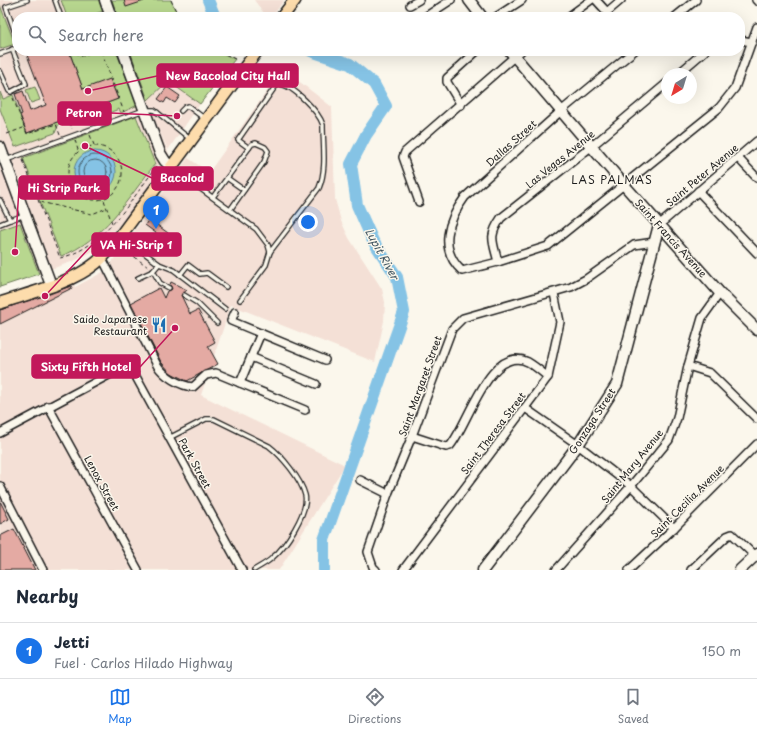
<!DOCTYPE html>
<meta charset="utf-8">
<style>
body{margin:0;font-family:"Playpen Sans",sans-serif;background:#f6f6f7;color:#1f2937}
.compass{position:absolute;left:661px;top:68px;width:36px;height:36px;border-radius:50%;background:#fff;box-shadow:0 4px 16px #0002;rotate:218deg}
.you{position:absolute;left:308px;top:222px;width:14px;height:14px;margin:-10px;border:3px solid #fff;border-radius:50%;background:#1a73e8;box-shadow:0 0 0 6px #1a73e833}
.badge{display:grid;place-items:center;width:26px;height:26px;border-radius:50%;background:#1a73e8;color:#fff;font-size:13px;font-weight:700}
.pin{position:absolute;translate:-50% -33px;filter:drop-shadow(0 1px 2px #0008)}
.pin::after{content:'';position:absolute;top:21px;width:14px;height:12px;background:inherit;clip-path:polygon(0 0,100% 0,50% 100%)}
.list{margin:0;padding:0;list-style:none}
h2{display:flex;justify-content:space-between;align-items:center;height:52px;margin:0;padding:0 16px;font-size:17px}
h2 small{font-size:13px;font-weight:400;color:#747a83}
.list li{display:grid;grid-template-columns:26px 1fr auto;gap:12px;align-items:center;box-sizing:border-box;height:56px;padding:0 16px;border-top:1px solid #e0e1e3}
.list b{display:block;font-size:15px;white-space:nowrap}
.list p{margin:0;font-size:13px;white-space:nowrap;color:#747a83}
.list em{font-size:13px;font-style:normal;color:#747a83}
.icon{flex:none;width:22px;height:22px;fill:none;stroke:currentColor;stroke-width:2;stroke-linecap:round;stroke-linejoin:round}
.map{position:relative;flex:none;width:757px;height:570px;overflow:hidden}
.search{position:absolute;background:#fff;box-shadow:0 4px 16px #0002;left:12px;right:12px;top:12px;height:44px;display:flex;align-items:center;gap:10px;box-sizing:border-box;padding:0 14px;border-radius:16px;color:#747a83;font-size:15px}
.sheet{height:108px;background:#fff}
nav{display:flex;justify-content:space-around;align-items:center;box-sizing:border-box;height:56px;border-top:1px solid #e0e1e3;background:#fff;font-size:11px;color:#747a83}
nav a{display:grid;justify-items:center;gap:2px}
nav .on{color:#1a73e8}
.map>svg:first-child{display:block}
.built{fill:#f4e0d6}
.green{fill:#b8d78f;stroke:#6a7a56}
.water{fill:#85c3e5;stroke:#5b8095}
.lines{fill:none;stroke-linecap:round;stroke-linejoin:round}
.shore{stroke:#465f6c;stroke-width:1}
.river{stroke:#85c3e5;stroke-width:12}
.building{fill:#e4aaa3;stroke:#1c1c1c}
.lane-casing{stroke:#1c1c1c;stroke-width:6}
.street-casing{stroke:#1c1c1c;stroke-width:10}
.secondary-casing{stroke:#1c1c1c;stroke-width:13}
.primary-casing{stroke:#1c1c1c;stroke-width:14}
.path{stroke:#1c1c1c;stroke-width:1;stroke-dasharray:4 3;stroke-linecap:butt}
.lane{stroke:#fbf7ec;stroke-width:3.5}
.street{stroke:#fbf7ec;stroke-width:7}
.secondary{stroke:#fbf7ec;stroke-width:10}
.primary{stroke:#fddcac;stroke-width:11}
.labels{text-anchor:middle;stroke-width:3;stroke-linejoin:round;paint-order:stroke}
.street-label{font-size:10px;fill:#1c1c1c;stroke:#fbf7ec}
.poi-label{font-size:10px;fill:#1c1c1c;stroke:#fbf7ec;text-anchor:end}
.neighbourhood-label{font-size:11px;letter-spacing:1px;fill:#1c1c1c;stroke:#fbf7ec}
.water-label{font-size:11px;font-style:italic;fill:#415662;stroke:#fbf7ec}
.leader{fill:none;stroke:#c2185b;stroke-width:1.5}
.callout-dot{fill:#c2185b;stroke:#fbf7ec;stroke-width:1.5}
.callout{fill:#c2185b;stroke:#c2185b;stroke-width:1.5}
.callout-label{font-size:11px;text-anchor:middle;font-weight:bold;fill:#fff}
</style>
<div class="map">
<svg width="757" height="570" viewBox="0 0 757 570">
<rect width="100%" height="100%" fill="#fbf7ec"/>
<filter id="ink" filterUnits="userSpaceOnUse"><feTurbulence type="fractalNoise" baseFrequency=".025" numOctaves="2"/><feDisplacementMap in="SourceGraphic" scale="8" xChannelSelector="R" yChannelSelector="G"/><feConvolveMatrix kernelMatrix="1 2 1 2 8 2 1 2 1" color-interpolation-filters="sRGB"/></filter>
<g filter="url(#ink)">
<g class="built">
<polygon points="0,0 112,0 118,17 17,17 17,51 130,51 148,100 168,81 200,104 168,150 159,129 170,157 127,216 101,247 74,261 0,287"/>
<polygon points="254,0 284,0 272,17 267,17"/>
<polygon points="283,69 332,107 335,199 341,221 349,238 382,289 385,302 384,321 375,362 231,305 201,395 345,465 279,570 0,570 0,308 72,281 75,287 105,271 188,158 209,172"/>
</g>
<g class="green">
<polygon points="61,0 99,0 103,11 87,17 67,17"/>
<polygon points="112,0 171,0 175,9 181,17 118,17"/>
<polygon points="0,5 15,44 0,49"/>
<polygon points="69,51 82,51 83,53 89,51 116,51 131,89 135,88 140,104 121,113 119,109 96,118 83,112 118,99 110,80 83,89"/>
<polygon points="130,51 219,51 235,59 200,104 168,81 148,100"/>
<polygon points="35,87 40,100 31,103 26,90"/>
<polygon points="0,92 3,99 13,95 27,133 60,121 55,133 15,147 0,109"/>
<path d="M136,116L155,164C129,197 102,242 61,256L23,158Z"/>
<polygon points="20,223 39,274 0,287 0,230"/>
</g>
<circle class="water" cx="95" cy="172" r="21"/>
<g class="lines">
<g class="shore">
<circle cx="95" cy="172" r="17"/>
<circle cx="95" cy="172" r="12"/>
</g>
<g class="river">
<polyline points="208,0 215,17"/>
<polyline points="311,51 350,64 374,84 386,106 366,135 351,164 357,205 373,241 397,277 404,312 324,540 324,570"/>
</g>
</g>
<g class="building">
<polygon points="124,0 144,0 144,1 126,7"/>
<polygon points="39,51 69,51 83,89 110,79 118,99 83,112 84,115 80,116 81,118 63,124 60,121 27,133 20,115 22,114 15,94 23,91 30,111 46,105 27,55"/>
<polygon points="167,87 180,96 175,103 167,98 164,103 158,99"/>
<polygon points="149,219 168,233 164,239 145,225"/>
<polygon points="171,282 187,290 181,295 190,314 198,310 215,342 208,346 218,364 187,381 171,373 161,362 131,303 159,288 164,298 167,291 172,289 170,285"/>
<polygon points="71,286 72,288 0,324 0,310"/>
<polygon points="0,501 9,519 0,524"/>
<polygon points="14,529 35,570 0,570 0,536"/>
</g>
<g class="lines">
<defs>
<g id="lane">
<polyline points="55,0 61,17"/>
<polyline points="100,17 109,14"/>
<polyline points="17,38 6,7 27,0"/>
<polyline points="0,54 17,48"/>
<polyline points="0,71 9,91 11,92 26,84 12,49"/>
<polyline points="181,111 185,107 188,106 205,119"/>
<path d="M249,148L238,140L275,87L279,84C293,85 319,112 323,125C323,146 327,169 319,188L270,252"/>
<polyline points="6,160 144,110 154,110 158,113 190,139"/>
<polyline points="172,168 256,229 268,245 270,252 266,265 240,300"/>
<polyline points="227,178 244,190"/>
<polyline points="213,197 252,144 256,143 265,147 268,151 264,162 230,210"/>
<polyline points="0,200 10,220 25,215"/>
<polyline points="0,224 10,220"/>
<polyline points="122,236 159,264 174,270 225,309"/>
<polyline points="153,271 160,283 169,288"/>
<polyline points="180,275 188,265 200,274 207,273 226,287"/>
<polyline points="138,278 153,271 159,264"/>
<polyline points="184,295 197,303 217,323"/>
<path d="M169,438L206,419H214L269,446C282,456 301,479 305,495C309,511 285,548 272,558C267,563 260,566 254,570"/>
</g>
<g id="street">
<polyline points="596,0 607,12 621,0"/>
<polyline points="756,0 757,1"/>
<polyline points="410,5 419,0"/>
<polyline points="425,17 451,0"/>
<polyline points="496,17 522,0"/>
<polyline points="568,17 591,0"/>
<polyline points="675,17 696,0"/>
<polyline points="740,40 752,42"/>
<path d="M634,51L561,111L465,197C448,220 438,249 462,271L498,262L548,246L719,108L735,88L757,27"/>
<polyline points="678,74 705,51"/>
<polyline points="461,105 447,82 447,78 477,51"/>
<polyline points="738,158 757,178"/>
<polyline points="698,191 757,253"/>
<polyline points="419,202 403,157 405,152 521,51"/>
<polyline points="659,225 757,141"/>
<path d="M102,258L157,365C164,376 180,386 193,387L206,375L216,373L305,410"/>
<path d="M498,262C493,241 488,237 501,218L592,146L667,83"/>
<polyline points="235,312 231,321 325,360"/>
<polyline points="251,357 316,384"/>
<polyline points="688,366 710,373 757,419"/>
<polyline points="240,383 261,333"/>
<polyline points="48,406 138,570"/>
<polyline points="525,408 578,445 631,486 674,528"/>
<polyline points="0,433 120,369 128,369 135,375 242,570"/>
<path d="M412,436L446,447L450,446C468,425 490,343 528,362C535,366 542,372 548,377"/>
<polyline points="360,480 388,494"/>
<polyline points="0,486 43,570"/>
<polyline points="376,570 373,567 368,552 388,494 412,436 452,329 463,318 571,287 586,279 634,245 654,242"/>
<polyline points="403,570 548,377 560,322 554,293"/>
<polyline points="556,570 631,486 669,440 677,418 688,366 702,318 720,293"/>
<polyline points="629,570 674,528 757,444"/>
<polyline points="691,570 727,536 732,534 757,558"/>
</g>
<g id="secondary">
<polyline points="105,0 111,17"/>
<polyline points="469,0 482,17"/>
<polyline points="123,51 160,153 165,161 171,167"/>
<polyline points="510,51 625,186 720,293 757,330"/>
<polyline points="0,147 51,285"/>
<polyline points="483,570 578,445 617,384 659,225"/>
<polyline points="740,570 757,554"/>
</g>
<g id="primary">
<polyline points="282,17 295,0"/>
<path d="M0,303C30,293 72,283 96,263C106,255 113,245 121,235L257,51"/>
</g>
</defs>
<use href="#lane" class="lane-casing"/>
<use href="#street" class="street-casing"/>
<use href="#secondary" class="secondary-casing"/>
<use href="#primary" class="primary-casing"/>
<g class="path">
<polyline points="171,0 175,9 181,17"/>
<polyline points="77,51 79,57 95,51"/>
<polyline points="101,51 124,112"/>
<polyline points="219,51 235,59"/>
<polyline points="13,98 27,134 56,124 60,135"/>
<polyline points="70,122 72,129"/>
<polyline points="7,134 23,128"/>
<polyline points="90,135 94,145"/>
<polyline points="75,140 78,150"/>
<circle cx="95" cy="173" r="27"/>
<path d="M23,160L60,258C104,248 131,200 157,166L155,163"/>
<polyline points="104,200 112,223"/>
<polyline points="40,202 92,214 107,208"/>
<polyline points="123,248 148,267"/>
</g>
<use href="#lane" class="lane"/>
<use href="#street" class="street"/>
<use href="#secondary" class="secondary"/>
<use href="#primary" class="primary"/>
</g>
</g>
<defs>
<symbol id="restaurant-bare" viewBox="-9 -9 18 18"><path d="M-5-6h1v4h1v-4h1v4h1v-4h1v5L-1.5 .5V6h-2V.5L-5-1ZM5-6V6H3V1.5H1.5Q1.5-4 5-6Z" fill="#1f6fb2" stroke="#fbf7ec" stroke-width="2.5" paint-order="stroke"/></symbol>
</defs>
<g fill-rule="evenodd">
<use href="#restaurant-bare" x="148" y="314" width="22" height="22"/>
</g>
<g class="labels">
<g class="street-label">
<text transform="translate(511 143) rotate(-42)" y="4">Dallas Street</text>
<text transform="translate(560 159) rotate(-39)" y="4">Las Vegas Avenue</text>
<text transform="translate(702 175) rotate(-40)" y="4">Saint Peter Avenue</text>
<text transform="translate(671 238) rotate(48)" y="4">Saint Francis Avenue</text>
<text transform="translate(420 386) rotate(-70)" y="4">Saint Margaret Street</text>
<text transform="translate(592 421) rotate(-57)" y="4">Gonzaga Street</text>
<text transform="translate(493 433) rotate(-53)" y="4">Saint Theresa Street</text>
<text transform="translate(195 463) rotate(61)" y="4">Park Street</text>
<text transform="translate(632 466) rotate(-51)" y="4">Saint Mary Avenue</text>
<text transform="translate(102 483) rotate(61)" y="4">Lenox Street</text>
<text transform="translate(687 501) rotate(-45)" y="4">Saint Cecilia Avenue</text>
</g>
<g class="poi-label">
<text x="147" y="323">Saido Japanese<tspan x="147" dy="12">Restaurant</tspan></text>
</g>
<g class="neighbourhood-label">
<text x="612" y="184">LAS PALMAS</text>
</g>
<g class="water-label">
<text transform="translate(382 254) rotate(61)" y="4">Lupit River</text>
</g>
</g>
<path class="leader" d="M88 91L157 76M177 116L111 113M85 146L152 178M15 252L19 188M45 296L92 245M175 328L140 367"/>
<g class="callout-dot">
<circle cx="88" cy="91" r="4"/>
<circle cx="177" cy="116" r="4"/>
<circle cx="85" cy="146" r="4"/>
<circle cx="15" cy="252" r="4"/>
<circle cx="45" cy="296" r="4"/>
<circle cx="175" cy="328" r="4"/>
</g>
<g class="callout">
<rect x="157" y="64" width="141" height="23" rx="4"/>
<rect x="58" y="102" width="53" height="23" rx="4"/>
<rect x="152" y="167" width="61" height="23" rx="4"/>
<rect x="19" y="176" width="90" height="23" rx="4"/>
<rect x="92" y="233" width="89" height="23" rx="4"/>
<rect x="32" y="355" width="108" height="23" rx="4"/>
</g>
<g class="callout-label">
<text x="228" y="80">New Bacolod City Hall</text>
<text x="84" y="117">Petron</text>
<text x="182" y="182">Bacolod</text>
<text x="64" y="192">Hi Strip Park</text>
<text x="136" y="249">VA Hi-Strip 1</text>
<text x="86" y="371">Sixty Fifth Hotel</text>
</g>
</svg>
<svg class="compass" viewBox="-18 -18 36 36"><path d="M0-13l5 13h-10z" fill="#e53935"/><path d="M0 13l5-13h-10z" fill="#747a83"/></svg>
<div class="you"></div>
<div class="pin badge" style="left:156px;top:229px">1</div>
<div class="search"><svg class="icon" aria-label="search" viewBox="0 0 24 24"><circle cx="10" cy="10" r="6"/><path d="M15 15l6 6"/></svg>Search here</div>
</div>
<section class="sheet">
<h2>Nearby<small></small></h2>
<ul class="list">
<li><span class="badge">1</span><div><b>Jetti</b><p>Fuel · Carlos Hilado Highway</p></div><em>150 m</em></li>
</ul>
</section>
<nav>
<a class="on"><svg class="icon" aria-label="map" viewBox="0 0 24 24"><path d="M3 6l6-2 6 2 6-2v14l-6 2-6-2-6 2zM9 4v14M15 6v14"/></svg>Map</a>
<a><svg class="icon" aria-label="directions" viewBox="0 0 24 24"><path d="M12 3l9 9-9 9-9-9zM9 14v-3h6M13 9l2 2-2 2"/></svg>Directions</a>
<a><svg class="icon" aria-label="saved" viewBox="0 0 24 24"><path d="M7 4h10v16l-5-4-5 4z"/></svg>Saved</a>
</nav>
